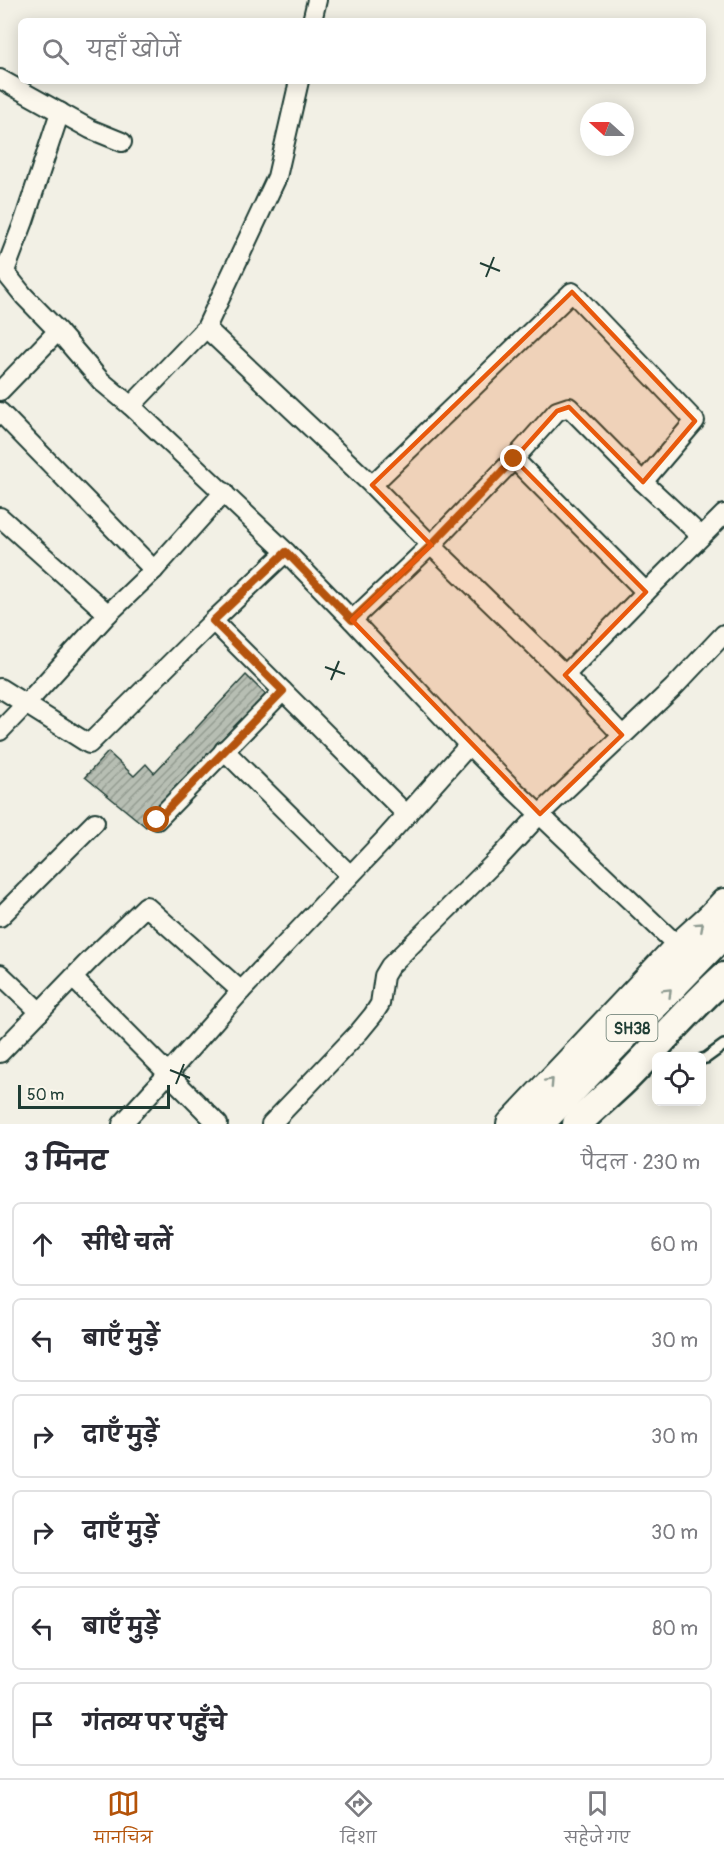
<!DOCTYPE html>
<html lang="hi">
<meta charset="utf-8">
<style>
body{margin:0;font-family:Pangolin,"Playpen Sans Deva",sans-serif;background:#f2f2f3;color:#2b2b33}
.controls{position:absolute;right:18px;bottom:18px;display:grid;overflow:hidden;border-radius:9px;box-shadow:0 3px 15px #0003}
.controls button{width:54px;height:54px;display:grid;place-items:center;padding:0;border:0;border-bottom:2px solid #e1e1e2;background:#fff;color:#2b2b33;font:30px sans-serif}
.compass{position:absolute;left:580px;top:102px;width:54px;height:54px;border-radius:50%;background:#fff;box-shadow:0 3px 15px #0003;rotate:291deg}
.scale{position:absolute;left:18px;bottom:15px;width:152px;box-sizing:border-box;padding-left:6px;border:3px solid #1f3d34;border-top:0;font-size:16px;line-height:21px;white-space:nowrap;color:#1f3d34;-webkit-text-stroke:4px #fbf7ec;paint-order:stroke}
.stop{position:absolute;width:18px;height:18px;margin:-14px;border:4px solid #b45309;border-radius:50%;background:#fff}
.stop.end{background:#b45309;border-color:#fff;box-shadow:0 2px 6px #0008}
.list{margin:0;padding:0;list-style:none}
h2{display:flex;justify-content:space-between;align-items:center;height:78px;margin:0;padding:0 24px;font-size:26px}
h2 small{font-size:20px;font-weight:400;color:#7c7c81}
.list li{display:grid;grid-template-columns:39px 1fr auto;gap:18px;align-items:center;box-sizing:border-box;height:84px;margin:0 12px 12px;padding:0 12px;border:2px solid #e1e1e2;border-radius:9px}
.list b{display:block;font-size:22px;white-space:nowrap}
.list em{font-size:20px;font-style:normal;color:#7c7c81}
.icon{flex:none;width:33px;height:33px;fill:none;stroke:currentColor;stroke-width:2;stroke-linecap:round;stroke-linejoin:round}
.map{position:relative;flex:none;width:724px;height:1124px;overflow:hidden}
.search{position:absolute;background:#fff;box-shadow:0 3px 15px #0003;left:18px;right:18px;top:18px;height:66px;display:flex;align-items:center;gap:15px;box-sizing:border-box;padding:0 21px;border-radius:9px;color:#7c7c81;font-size:22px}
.sheet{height:654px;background:#fff}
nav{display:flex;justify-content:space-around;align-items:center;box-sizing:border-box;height:84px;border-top:2px solid #e1e1e2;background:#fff;font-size:16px;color:#7c7c81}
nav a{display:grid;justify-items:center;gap:3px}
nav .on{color:#b45309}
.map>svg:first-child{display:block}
.building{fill:url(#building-hatch);stroke:#1f3d34;stroke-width:1.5}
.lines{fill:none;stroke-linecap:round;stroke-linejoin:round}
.lane-casing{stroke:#1f3d34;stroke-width:14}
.street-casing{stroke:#1f3d34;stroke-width:22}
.secondary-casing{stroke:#1f3d34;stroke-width:30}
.primary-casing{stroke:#1f3d34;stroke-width:33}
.lane{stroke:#fbf7ec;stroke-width:9}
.street{stroke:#fbf7ec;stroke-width:18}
.secondary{stroke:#fbf7ec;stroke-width:26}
.primary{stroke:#fbf7ec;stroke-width:28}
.oneway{stroke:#8d9a90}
.route{stroke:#b45309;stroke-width:8}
.marked{fill:#e8590c;fill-opacity:0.2;stroke:#e8590c;stroke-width:4.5;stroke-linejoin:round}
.ticks{fill:none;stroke:#1f3d34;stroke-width:2}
.labels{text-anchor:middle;stroke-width:6;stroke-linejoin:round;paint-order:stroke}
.shield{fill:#fbf7ec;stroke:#61756b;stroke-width:1.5}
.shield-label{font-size:16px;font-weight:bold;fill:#1f3d34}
</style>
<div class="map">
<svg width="724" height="1124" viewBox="0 0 724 1124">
<defs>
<pattern id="building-hatch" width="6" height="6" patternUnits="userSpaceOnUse" patternTransform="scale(1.5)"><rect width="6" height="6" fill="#b7beb3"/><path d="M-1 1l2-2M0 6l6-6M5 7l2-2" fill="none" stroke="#949c92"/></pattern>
</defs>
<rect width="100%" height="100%" fill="#f2f0e5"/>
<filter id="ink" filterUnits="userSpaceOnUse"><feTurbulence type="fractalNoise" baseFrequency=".0167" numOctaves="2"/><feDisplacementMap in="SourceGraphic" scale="12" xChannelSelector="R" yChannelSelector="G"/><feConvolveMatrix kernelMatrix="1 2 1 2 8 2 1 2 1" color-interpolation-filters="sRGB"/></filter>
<g filter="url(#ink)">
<polygon class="building" points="246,675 268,697 146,827 85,777 108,752 134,776 146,764 154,773"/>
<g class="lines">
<defs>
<polyline id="lane" points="702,1059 706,1058 724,1045"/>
<g id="street">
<polyline points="312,21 317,0"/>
<polyline points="0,79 90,129 122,142"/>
<polyline points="0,266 24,296 58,331"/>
<polyline points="5,271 24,221 60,112"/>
<polyline points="206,328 372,485 431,545 565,675 622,735"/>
<polyline points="0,391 58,331 101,381 131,406 286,552 352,620 469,745 513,789 678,946"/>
<polyline points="131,406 206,328 277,177 299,81"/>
<polyline points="0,412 154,570"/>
<polyline points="514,459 646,592"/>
<polyline points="372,485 572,292 695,421 643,482"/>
<polyline points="0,517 108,614"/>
<polyline points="352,620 431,545 514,459 557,411 569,407 643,482 701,536"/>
<polyline points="213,621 407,815"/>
<polyline points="565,675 646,592 724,514"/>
<polyline points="0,688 89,744 213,621 286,552"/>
<polyline points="0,731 25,705 108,614 154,570 224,492"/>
<polyline points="224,750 350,875"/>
<polyline points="157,820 283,691"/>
<polyline points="0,917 95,822"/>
<polyline points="0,974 40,1012"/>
<polyline points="73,978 218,1124"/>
<polyline points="0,1053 90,960 146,906 241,991 384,840 469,745"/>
<polyline points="122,1124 167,1075 241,991"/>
<polyline points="271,1124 359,1032 373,1015 380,1004 384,976 390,966 501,856 540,814 673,688 724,634"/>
</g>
<polyline id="secondary" points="510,1124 678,946 712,915 724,902"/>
<g id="primary">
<polyline points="539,1124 724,933"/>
<path d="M577,1124C594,1106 614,1091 631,1073C662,1041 691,1007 724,977"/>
</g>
</defs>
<use href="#lane" class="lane-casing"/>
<use href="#street" class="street-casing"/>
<use href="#secondary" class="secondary-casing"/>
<use href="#primary" class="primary-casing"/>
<use href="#lane" class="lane"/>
<use href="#street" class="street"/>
<use href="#secondary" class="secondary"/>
<use href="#primary" class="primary"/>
</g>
<defs><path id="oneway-chevron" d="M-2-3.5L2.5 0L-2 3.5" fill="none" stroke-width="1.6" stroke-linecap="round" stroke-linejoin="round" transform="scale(1.5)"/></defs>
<g class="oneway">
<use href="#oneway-chevron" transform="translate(700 926) rotate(-42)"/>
<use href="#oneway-chevron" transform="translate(668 992) rotate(-45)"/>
<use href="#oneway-chevron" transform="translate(550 1082) rotate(-47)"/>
</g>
</g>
<g class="lines" filter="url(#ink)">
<polyline class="route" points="157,820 283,691 213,621 286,552 352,620 431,545 514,459"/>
</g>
<path class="marked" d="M572,292L695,421L643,482L569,407L557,411L514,459L646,592L565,675L622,735L540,814L352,620L431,545L372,485Z"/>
<path class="ticks" d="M480,263L500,271M486,277L494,257M325,667L345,674M331,680L339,661M170,1070L190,1078M176,1084L184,1064"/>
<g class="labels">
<rect class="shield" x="606.5" y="1015" width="51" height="26" rx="4.5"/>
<g class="shield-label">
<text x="632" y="1034">SH38</text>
</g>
</g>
</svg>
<div class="controls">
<button><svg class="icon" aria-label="locate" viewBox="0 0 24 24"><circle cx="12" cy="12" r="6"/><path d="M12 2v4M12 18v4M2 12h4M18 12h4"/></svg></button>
</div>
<svg class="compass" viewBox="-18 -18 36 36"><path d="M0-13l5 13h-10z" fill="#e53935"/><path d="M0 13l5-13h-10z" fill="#7c7c81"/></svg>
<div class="scale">50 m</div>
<div class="stop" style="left:157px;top:820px"></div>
<div class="stop end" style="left:514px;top:459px"></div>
<div class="search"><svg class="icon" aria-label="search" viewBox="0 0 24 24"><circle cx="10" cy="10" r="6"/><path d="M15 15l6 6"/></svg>यहाँ खोजें</div>
</div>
<section class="sheet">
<h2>3 मिनट<small>पैदल · 230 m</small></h2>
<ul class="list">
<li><svg class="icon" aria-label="ahead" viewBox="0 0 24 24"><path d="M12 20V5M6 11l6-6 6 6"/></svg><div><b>सीधे चलें</b></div><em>60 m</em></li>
<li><svg class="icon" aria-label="left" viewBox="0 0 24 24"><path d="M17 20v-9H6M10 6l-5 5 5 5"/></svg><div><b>बाएँ मुड़ें</b></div><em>30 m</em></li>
<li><svg class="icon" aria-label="right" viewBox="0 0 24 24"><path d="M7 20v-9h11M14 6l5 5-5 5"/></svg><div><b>दाएँ मुड़ें</b></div><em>30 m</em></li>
<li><svg class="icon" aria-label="right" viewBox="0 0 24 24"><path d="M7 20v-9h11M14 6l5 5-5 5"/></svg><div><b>दाएँ मुड़ें</b></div><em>30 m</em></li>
<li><svg class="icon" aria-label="left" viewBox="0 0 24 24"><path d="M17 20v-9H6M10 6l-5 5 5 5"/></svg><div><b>बाएँ मुड़ें</b></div><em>80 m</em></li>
<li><svg class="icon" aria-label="arrive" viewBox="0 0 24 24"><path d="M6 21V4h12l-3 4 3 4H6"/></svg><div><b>गंतव्य पर पहुँचे</b></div></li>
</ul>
</section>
<nav>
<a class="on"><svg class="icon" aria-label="map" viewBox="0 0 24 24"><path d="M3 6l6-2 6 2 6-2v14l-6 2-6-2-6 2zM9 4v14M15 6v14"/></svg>मानचित्र</a>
<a><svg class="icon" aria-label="directions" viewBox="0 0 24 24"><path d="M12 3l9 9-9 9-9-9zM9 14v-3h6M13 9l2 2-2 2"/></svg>दिशा</a>
<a><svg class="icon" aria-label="saved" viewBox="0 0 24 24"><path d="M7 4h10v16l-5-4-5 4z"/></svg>सहेजे गए</a>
</nav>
